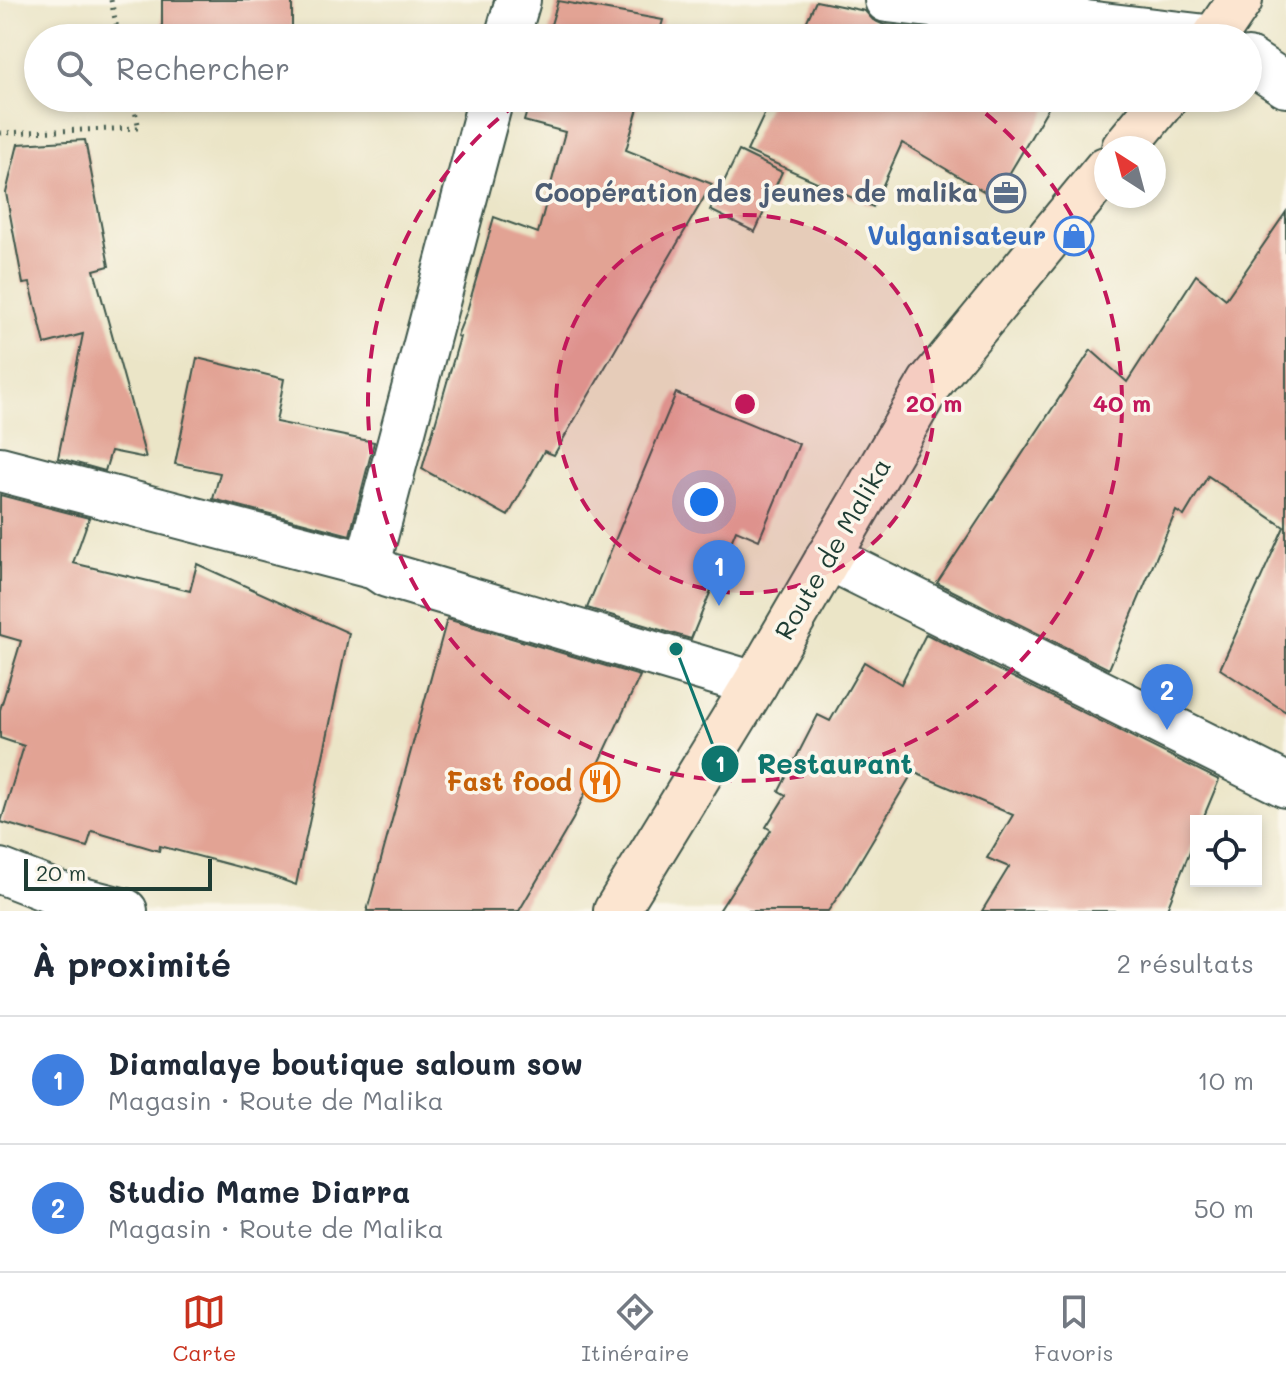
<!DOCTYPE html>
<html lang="fr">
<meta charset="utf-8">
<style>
body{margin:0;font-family:Mali,sans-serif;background:#f2f2f3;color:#1f2937}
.controls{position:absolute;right:24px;bottom:24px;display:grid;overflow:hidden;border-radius:0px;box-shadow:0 4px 12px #0003}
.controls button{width:72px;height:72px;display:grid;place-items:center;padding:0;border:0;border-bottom:2px solid #e0e1e3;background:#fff;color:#1f2937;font:40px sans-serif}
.compass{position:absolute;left:1094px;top:136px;width:72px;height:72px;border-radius:50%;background:#fff;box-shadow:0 4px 12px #0003;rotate:324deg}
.scale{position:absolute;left:24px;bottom:20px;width:188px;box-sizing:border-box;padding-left:8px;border:4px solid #1f3d34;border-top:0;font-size:22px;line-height:28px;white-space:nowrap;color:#1f3d34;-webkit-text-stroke:6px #fbf7ec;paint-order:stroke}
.you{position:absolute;left:704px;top:502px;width:28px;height:28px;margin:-20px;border:6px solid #fff;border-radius:50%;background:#1a73e8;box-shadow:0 0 0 12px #1a73e833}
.badge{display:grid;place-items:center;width:52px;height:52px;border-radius:50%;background:#c8321e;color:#fff;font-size:26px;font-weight:700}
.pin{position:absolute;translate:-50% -66px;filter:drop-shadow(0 2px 4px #0008)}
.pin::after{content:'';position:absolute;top:42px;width:28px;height:24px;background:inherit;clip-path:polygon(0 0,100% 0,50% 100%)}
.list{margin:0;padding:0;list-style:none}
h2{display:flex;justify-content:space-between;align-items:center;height:104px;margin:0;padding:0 32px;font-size:34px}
h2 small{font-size:26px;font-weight:400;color:#747a83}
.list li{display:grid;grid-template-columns:52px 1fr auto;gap:24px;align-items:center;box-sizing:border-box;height:128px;padding:0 32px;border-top:2px solid #e0e1e3}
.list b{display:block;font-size:30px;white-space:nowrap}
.list p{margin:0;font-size:26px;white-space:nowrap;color:#747a83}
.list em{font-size:26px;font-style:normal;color:#747a83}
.icon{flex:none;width:44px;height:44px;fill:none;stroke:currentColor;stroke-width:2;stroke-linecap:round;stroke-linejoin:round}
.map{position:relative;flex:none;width:1286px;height:911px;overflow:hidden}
.search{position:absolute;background:#fff;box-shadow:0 4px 12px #0003;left:24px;right:24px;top:24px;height:88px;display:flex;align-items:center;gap:20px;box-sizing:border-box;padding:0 28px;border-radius:44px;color:#747a83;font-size:30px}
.sheet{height:360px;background:#fff}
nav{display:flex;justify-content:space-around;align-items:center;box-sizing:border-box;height:112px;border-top:2px solid #e0e1e3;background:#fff;font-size:22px;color:#747a83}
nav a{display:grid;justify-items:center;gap:4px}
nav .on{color:#c8321e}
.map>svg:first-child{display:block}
.building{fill:#e2a394}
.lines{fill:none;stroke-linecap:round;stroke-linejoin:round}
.street-casing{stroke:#3e564a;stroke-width:48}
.secondary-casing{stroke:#3e564a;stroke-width:48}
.path{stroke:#3e564a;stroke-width:5;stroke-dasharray:2 6;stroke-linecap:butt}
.street{stroke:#fff;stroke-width:44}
.secondary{stroke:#fce5d0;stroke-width:44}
.ring{fill:none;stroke:#c2185b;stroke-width:4;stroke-dasharray:14 10}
.labels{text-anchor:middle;stroke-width:7;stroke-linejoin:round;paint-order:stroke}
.service-label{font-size:26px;font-weight:bold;fill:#4e5e75;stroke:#fbf7ec;text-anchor:end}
.shop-label{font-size:26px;font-weight:bold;fill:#366cbe;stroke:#fbf7ec;text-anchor:end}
.street-label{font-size:26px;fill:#1f3d34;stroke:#fbf7ec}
.food-label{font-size:26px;font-weight:bold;fill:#c56008;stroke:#fbf7ec;text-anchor:end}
.centre{fill:#c2185b;stroke:#fbf7ec;stroke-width:4}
.ring-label{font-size:24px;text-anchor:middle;font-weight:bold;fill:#c2185b;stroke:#fbf7ec;stroke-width:7;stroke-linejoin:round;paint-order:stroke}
.leader{fill:none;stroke:#0f766e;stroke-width:3}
.callout-dot{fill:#0f766e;stroke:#fbf7ec;stroke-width:3}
.mark-label{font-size:24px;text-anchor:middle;font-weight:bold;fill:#fff}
.callout-label{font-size:28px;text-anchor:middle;font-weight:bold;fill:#0f766e;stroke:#fbf7ec;stroke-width:7;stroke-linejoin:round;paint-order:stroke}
</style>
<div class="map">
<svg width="1286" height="911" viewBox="0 0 1286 911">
<rect width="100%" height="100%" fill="#fbf7ec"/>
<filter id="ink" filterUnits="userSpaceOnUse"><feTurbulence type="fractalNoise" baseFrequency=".0125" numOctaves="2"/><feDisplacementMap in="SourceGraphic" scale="16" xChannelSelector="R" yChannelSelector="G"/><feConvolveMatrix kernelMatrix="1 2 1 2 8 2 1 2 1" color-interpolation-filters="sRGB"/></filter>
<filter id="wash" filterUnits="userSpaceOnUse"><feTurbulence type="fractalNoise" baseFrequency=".006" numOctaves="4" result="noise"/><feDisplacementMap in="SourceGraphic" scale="32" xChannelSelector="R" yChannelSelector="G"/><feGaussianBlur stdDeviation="1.8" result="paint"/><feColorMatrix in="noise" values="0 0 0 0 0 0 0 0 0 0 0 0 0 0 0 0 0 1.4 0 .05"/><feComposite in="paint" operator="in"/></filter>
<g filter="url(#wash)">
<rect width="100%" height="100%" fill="#ebe5c7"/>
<g id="blocks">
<g class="building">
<rect x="162" y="0" width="130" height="38"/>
<polygon points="558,1 663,20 658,38 547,38"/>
<polygon points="816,1 865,11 873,20 884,25 998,38 799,38"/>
<polygon points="162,98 291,98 291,106 162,104"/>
<polygon points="531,98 641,98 626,150 712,184 554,455 544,451 508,516 422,469 460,337 457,336 467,311 494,217 538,233 565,132 524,121"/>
<polygon points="772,98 1054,98 995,198 902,143 873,207 747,151"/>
<polygon points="85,140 109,266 94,270 146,458 111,451 105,471 58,458 83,334 45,344 30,283 23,284 6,193 18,144"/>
<polygon points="739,151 782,172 755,232 710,210"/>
<polygon points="1286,212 1286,712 1220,669 1284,527 1208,476 1184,516 1176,511 1109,669 937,583 1091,350 1127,382 1196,275 1226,299"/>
<polygon points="197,358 284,379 276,422 374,442 350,535 213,499 220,473 175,464"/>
<polygon points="676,393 799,444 759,540 736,530 691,639 587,608"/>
<polygon points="0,495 89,518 73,563 190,591 197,564 349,633 296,885 269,875 160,846 159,851 92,831 87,847 1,822 24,746 0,738 0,710 21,641 0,635"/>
<polygon points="447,619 640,676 573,819 519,911 367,911"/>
<polygon points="926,634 1219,780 1202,821 1196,821 1196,836 1166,911 982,911 1009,867 987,858 1013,815 913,772 844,888 828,911 719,911 771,830 766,827 786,795 779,791 818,715 830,721 864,662 901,684"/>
</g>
</g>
</g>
<g filter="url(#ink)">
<use href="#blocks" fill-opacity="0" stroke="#3e564a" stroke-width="2"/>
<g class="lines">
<defs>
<g id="street">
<polyline points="887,0 1215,38"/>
<polyline points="507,38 518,0"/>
<polyline points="1248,60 1286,85"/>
<polyline points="0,469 375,567 387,575 755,684"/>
<polyline points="828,557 1286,785"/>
<polyline points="375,567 370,556 491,98"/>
<polyline points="0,871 59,894 125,911"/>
</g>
<g id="secondary">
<polyline points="1214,38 1240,0"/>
<polyline points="1124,148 1165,98"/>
<polyline points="616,911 755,684 930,383 1106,169"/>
</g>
</defs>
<use href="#street" class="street-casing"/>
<use href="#secondary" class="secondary-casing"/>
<g class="path">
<polyline points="111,0 119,38"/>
<polyline points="0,133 139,128 132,98"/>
</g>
<use href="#street" class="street"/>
<use href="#secondary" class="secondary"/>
</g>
</g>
<circle cx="745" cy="404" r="189" fill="#c2185b" fill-opacity=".12"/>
<g class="ring">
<circle cx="745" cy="404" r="189"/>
<path d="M657 37A377 377 0 0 1 833 37M967 99A377 377 0 1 1 523 99"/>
</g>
<defs>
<symbol id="office-ring" viewBox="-11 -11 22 22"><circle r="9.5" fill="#fbf7ec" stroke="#5c6f8a" stroke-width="1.5"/><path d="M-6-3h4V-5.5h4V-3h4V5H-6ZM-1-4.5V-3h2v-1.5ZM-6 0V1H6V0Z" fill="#5c6f8a"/></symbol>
<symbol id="shop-ring" viewBox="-11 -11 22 22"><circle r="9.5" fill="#fbf7ec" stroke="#3f7fe0" stroke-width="1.5"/><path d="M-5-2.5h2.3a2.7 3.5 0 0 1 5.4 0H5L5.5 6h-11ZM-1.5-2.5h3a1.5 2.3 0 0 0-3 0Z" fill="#3f7fe0"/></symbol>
<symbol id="restaurant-ring" viewBox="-11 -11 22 22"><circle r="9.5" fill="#fbf7ec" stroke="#e8710a" stroke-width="1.5"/><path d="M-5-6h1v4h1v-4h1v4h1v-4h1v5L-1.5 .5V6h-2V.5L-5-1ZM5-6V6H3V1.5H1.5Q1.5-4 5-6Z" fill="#e8710a"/></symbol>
</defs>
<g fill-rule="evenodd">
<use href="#office-ring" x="984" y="171" width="44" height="44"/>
<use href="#shop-ring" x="1052" y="214" width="44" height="44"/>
<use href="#restaurant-ring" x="578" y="760" width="44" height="44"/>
</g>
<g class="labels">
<g class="service-label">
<text x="978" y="202">Coopération des jeunes de malika</text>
</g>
<g class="shop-label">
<text x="1046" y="245">Vulganisateur</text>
</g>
<g class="street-label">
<text transform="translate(833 549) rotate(-60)" y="9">Route de Malika</text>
</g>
<g class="food-label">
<text x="572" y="791">Fast food</text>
</g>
</g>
<circle cx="745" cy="404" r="12" class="centre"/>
<g class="ring-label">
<text x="934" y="412">20 m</text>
<text x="1122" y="412">40 m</text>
</g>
<path class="leader" d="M676 649L720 764"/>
<g class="callout-dot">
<circle cx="676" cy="649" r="8"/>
<circle cx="720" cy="764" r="20"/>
</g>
<g class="mark-label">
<text x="720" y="772">1</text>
</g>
<g class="callout-label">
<text x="835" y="774">Restaurant</text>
</g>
</svg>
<div class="controls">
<button><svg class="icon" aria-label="locate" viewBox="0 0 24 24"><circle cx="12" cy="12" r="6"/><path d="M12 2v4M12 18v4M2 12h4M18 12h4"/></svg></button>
</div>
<svg class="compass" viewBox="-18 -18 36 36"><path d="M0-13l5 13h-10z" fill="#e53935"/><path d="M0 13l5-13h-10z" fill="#747a83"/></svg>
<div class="scale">20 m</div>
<div class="you"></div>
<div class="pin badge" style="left:719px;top:606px;background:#3f7fe0">1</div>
<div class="pin badge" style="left:1167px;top:730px;background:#3f7fe0">2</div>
<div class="search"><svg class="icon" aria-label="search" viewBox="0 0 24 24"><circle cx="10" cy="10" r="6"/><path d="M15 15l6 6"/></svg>Rechercher</div>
</div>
<section class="sheet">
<h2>À proximité<small>2 résultats</small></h2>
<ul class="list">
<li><span class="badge" style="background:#3f7fe0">1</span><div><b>Diamalaye boutique saloum sow</b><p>Magasin · Route de Malika</p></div><em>10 m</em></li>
<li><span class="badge" style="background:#3f7fe0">2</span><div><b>Studio Mame Diarra</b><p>Magasin · Route de Malika</p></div><em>50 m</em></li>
</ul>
</section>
<nav>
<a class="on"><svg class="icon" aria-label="map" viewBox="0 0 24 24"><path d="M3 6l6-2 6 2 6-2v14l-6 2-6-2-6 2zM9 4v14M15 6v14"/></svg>Carte</a>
<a><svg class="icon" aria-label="directions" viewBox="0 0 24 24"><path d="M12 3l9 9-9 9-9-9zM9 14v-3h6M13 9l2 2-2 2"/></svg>Itinéraire</a>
<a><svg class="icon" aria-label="saved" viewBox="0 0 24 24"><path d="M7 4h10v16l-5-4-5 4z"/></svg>Favoris</a>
</nav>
